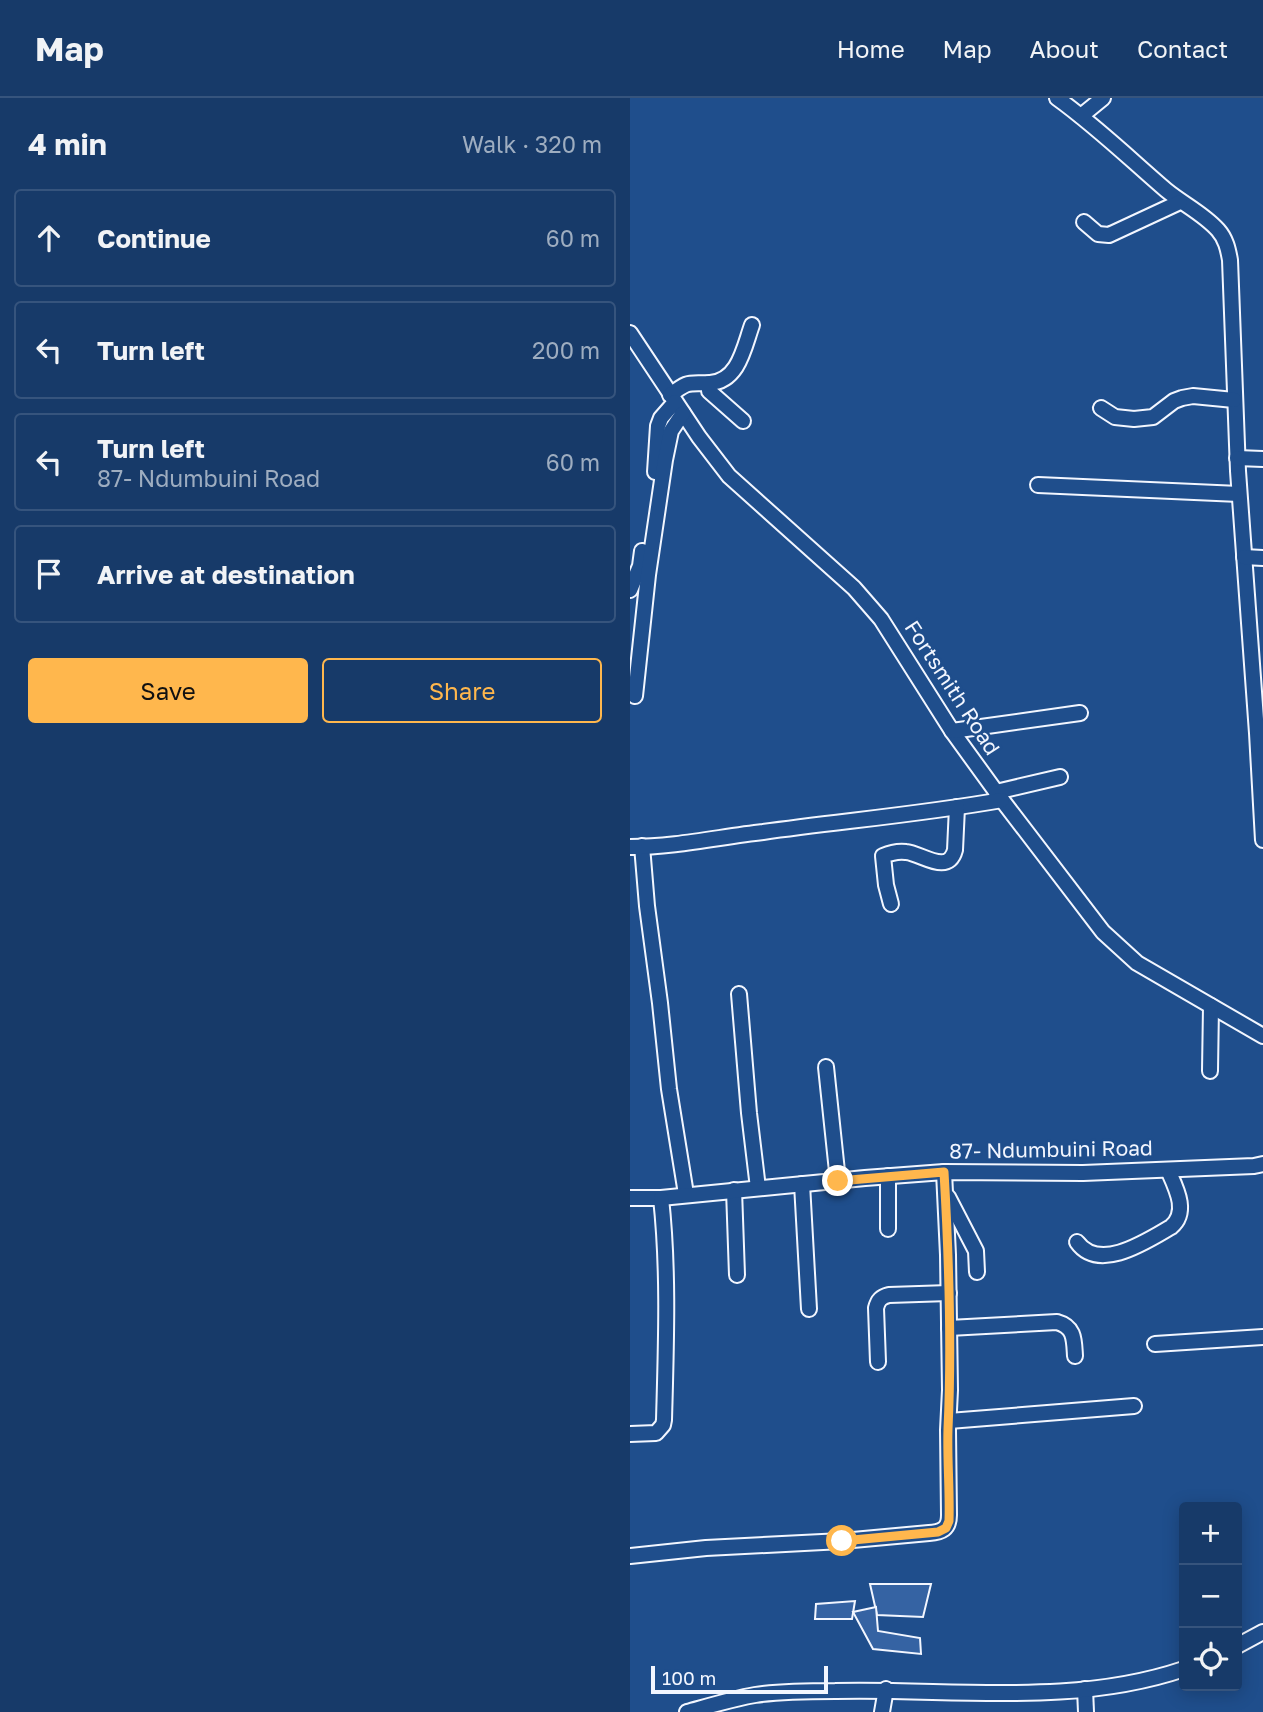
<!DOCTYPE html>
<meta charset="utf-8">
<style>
body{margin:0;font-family:"Golos Text",sans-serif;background:#20416f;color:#f1f3f6}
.controls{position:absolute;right:21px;bottom:21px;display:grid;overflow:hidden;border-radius:7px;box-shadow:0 4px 18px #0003}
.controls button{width:63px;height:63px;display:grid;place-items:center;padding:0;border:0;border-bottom:2px solid #36547d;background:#173a69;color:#f1f3f6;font:35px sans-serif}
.scale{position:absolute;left:21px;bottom:18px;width:177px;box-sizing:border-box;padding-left:7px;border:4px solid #f2f6ff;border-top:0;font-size:19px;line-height:24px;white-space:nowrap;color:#f2f6ff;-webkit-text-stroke:5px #1f4e8c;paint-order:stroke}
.stop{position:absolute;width:21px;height:21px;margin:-16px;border:5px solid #ffb74d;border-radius:50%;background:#fff}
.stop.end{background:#ffb74d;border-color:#fff;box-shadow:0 2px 7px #0008}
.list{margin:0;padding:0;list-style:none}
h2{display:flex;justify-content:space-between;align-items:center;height:91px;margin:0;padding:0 28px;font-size:30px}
h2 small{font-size:23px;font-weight:400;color:#9eadc0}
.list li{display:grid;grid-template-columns:46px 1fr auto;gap:21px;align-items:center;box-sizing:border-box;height:98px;margin:0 14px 14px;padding:0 14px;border:2px solid #36547d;border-radius:7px}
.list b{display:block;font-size:26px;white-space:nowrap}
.list p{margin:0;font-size:23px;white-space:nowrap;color:#9eadc0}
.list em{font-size:23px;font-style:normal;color:#9eadc0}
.actions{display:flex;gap:14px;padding:21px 28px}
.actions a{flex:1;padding:16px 0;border:2px solid #ffb74d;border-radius:7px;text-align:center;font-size:24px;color:#ffb74d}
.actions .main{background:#ffb74d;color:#111}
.icon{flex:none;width:38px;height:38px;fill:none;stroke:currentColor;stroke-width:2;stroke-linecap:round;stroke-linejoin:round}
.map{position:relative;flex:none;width:633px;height:1614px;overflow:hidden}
header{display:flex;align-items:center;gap:42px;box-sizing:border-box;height:98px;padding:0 35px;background:#173a69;border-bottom:2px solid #36547d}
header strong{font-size:33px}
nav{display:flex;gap:38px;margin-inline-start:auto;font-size:24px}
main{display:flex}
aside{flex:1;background:#173a69}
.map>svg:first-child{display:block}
.building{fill:#3563a3;stroke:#f2f6ff;stroke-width:2}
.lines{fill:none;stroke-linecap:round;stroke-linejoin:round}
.minor-casing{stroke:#f2f6ff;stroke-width:18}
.minor{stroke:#1f4e8c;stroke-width:14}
.route{stroke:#ffb74d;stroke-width:9}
.labels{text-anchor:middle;stroke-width:5;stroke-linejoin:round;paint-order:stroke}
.street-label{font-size:21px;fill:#f2f6ff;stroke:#1f4e8c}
</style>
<header>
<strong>Map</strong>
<nav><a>Home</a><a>Map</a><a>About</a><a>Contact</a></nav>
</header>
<main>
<aside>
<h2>4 min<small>Walk · 320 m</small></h2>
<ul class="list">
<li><svg class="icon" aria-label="ahead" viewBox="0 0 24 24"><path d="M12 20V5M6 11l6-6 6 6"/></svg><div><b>Continue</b></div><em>60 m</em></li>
<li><svg class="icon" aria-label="left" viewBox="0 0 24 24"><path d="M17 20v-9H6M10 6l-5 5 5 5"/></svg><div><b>Turn left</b></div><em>200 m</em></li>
<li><svg class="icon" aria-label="left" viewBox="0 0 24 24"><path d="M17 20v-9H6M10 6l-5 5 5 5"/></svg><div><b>Turn left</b><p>87- Ndumbuini Road</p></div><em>60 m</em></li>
<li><svg class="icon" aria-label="arrive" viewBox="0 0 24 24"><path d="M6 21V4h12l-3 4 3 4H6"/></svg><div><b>Arrive at destination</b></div></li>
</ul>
<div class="actions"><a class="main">Save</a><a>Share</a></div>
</aside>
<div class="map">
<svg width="633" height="1614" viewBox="0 0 633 1614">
<rect width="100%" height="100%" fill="#1f4e8c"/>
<g class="building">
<polygon points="240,1486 301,1486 293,1519 247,1517"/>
<polygon points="225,1503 222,1521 185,1521 186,1506"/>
<polygon points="246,1509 248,1533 290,1540 291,1556 243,1551 223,1514"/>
</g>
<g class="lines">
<defs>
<g id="minor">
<path d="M427,0C466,28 500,61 536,92C553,106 574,116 588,132C596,141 598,151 600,162L608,373L627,635L633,742"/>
<polyline points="451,18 473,0"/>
<polyline points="454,124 468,136 479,137 550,104"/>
<polyline points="0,235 69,339 99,378 224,490 251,521 322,633 372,702 473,834 507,865 633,938"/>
<polyline points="79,285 79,293 113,323"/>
<path d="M40,297C60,282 57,286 80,285C109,283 114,249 122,227"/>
<polyline points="471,310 485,319 504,321 523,319 544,303 552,300 563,298 604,302"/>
<polyline points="607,360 633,361"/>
<polyline points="25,374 28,328 31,320 45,304"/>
<polyline points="408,387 609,396"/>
<polyline points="614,459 633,460"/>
<polyline points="0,492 10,468 12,453"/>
<polyline points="5,598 18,477 35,362 41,333 53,315"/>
<polyline points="322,633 450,615"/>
<polyline points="366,694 430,679"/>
<polyline points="12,748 17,808 30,905 39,991 56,1096"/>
<path d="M0,749C45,749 89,739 133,734C212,723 293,716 372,702"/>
<path d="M261,806L256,787L253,758C260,755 268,753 276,754C291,755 318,778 325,752L327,709"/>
<polyline points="109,896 119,1015 128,1090"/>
<polyline points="196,969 208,1083"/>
<polyline points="580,973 581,908"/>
<polyline points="172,1086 179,1211"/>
<polyline points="104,1092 107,1177"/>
<polyline points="318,1099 346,1153 347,1174"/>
<polyline points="0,1100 31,1100 235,1080 314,1074 453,1075 624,1068 633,1066"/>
<polyline points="258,1131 258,1078"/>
<path d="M447,1144C469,1175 517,1143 541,1129C559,1114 546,1090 538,1072"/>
<path d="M319,1230L427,1224C445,1229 444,1242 445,1258"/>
<polyline points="525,1246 633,1239"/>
<path d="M248,1264L246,1210C248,1202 251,1199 259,1197L319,1195"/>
<polyline points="319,1323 504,1308"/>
<path d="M0,1336L26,1335L33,1327L34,1322C36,1248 39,1173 31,1100"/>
<path d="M0,1458L76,1450L212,1443L299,1435C312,1434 319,1431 319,1417L318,1332L320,1292L318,1157L314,1074"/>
<polyline points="607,1548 633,1534"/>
<polyline points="455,1591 456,1614"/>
<path d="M57,1614C79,1608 102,1601 125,1597C151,1593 178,1593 205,1593C321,1590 442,1609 554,1571"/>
<polyline points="252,1614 256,1591"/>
</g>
</defs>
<use href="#minor" class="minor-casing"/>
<use href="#minor" class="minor"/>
</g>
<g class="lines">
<path class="route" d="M208,1083L314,1074C319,1160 322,1246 318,1331C317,1362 320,1392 319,1423L316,1430L308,1434L212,1443"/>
</g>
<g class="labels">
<g class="street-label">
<text transform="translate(322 590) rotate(57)" y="7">Fortsmith Road</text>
<text transform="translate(421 1052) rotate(-1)" y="7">87- Ndumbuini Road</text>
</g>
</g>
</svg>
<div class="controls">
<button>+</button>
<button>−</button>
<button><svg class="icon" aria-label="locate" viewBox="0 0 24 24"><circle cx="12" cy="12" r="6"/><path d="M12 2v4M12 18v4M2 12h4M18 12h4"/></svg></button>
</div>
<div class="scale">100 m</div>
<div class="stop" style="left:212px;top:1443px"></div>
<div class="stop end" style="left:208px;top:1083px"></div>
</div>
</main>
